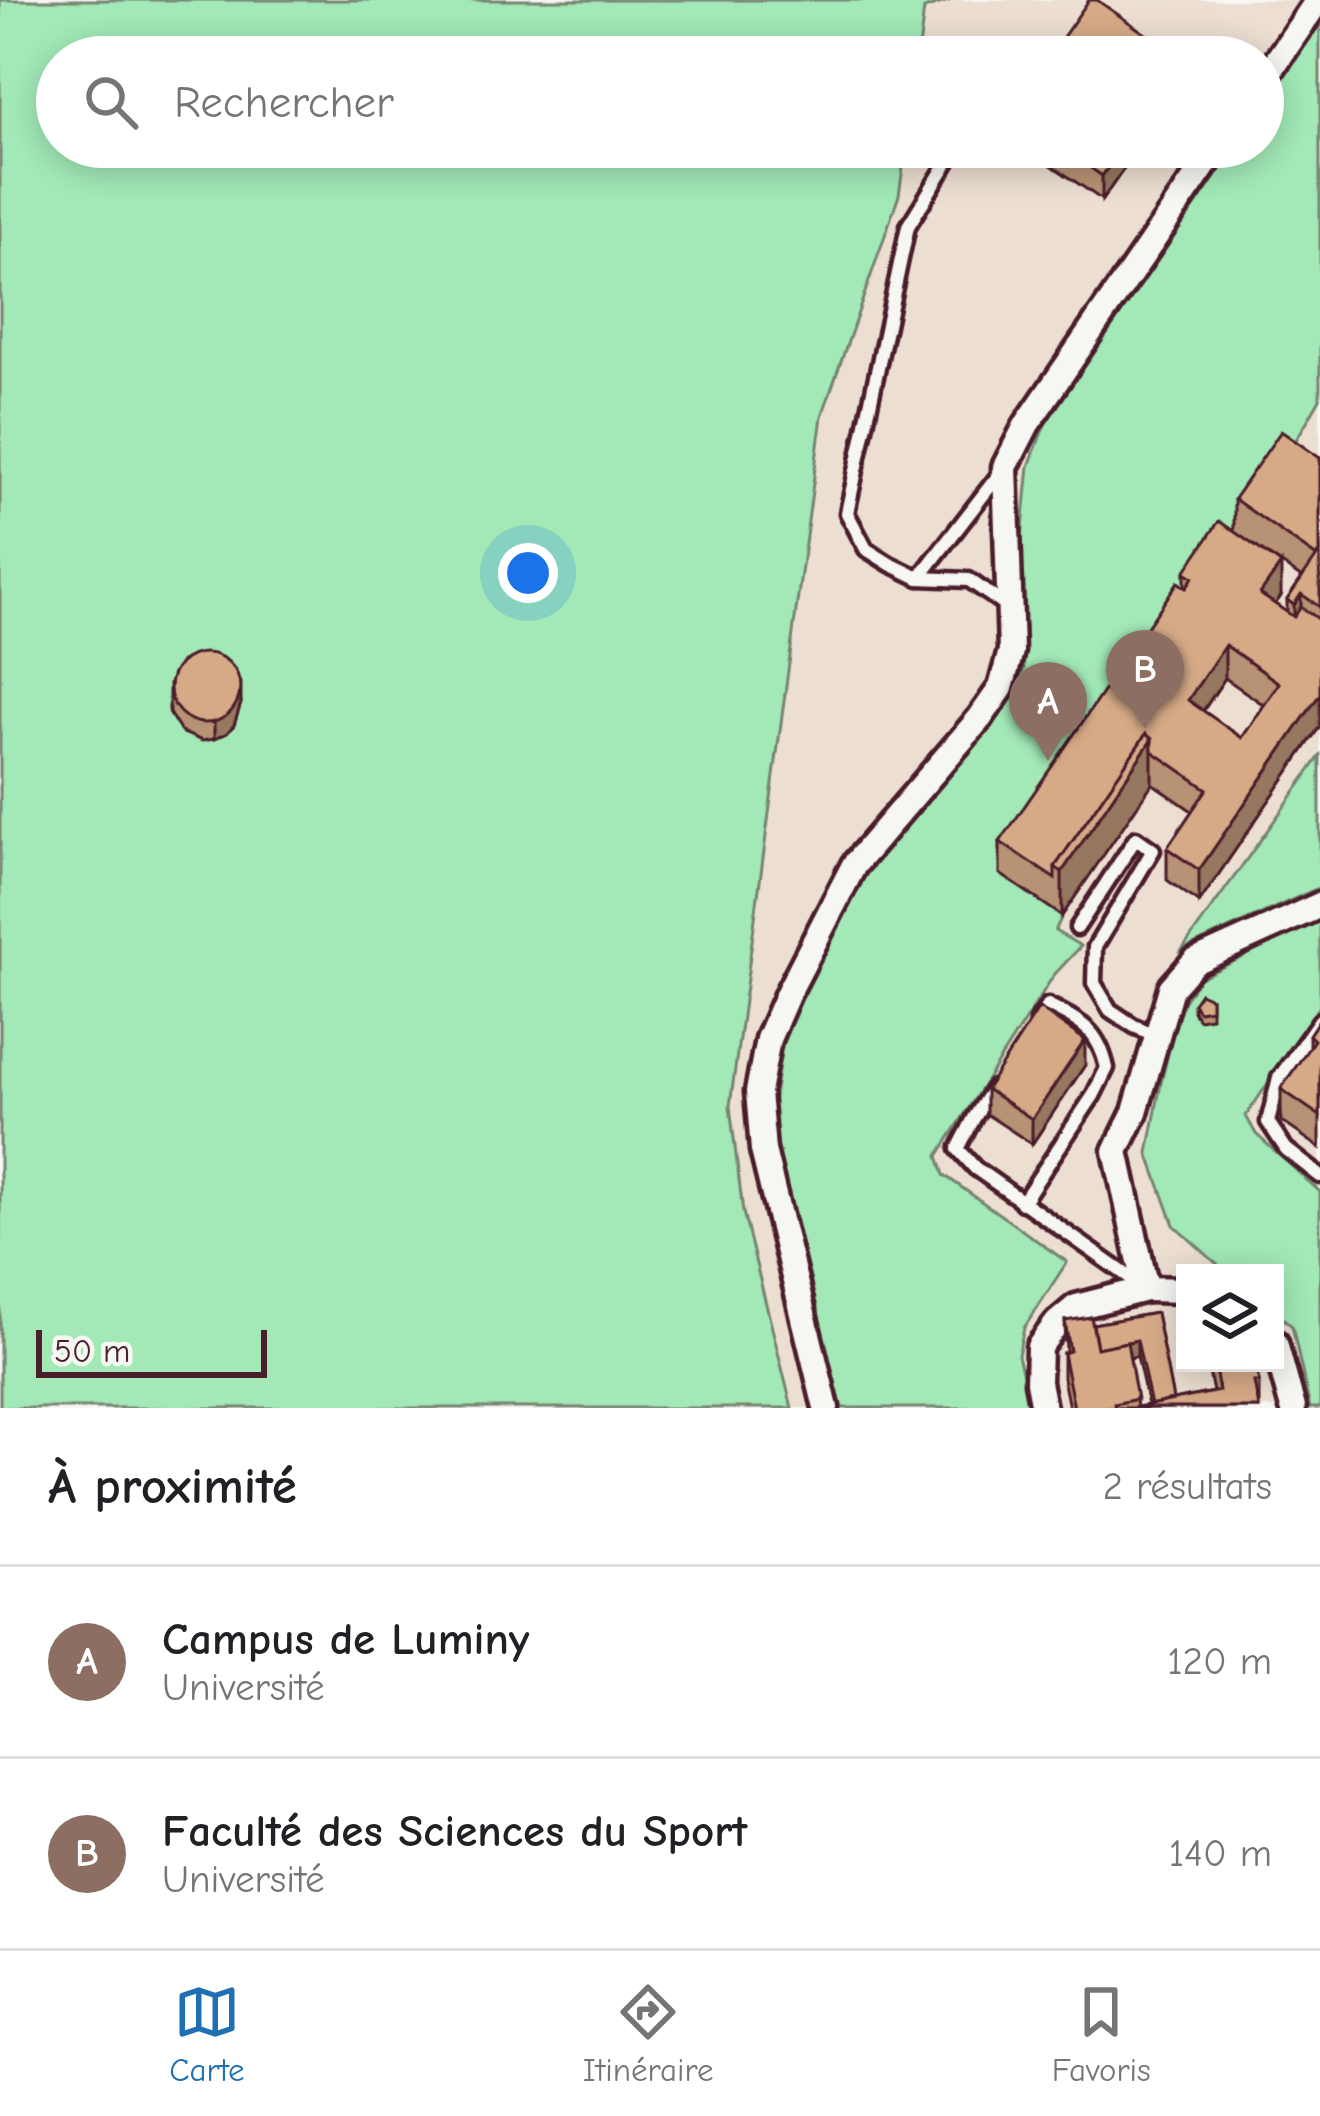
<!DOCTYPE html>
<html lang="fr">
<meta charset="utf-8">
<style>
body{margin:0;font-family:"Comic Neue",sans-serif;background:#f2f2f2;color:#202124}
.controls{position:absolute;right:36px;bottom:36px;display:grid;overflow:hidden;border-radius:0px;box-shadow:0 6px 30px #0003}
.controls button{width:108px;height:108px;display:grid;place-items:center;padding:0;border:0;border-bottom:3px solid #e0e0e0;background:#fff;color:#202124;font:60px sans-serif}
.scale{position:absolute;left:36px;bottom:30px;width:231px;box-sizing:border-box;padding-left:12px;border:6px solid #4a1f2b;border-top:0;font-size:33px;line-height:42px;white-space:nowrap;color:#4a1f2b;-webkit-text-stroke:9px #f6f6f2;paint-order:stroke}
.you{position:absolute;left:528px;top:573px;width:42px;height:42px;margin:-30px;border:9px solid #fff;border-radius:50%;background:#1a73e8;box-shadow:0 0 0 18px #1a73e833}
.badge{display:grid;place-items:center;width:78px;height:78px;border-radius:50%;background:#1f6fb2;color:#fff;font-size:39px;font-weight:700}
.pin{position:absolute;translate:-50% -99px;filter:drop-shadow(0 3px 6px #0008)}
.pin::after{content:'';position:absolute;top:63px;width:42px;height:36px;background:inherit;clip-path:polygon(0 0,100% 0,50% 100%)}
.list{margin:0;padding:0;list-style:none}
h2{display:flex;justify-content:space-between;align-items:center;height:156px;margin:0;padding:0 48px;font-size:51px}
h2 small{font-size:39px;font-weight:400;color:#757577}
.list li{display:grid;grid-template-columns:78px 1fr auto;gap:36px;align-items:center;box-sizing:border-box;height:192px;padding:0 48px;border-top:3px solid #e0e0e0}
.list b{display:block;font-size:45px;white-space:nowrap}
.list p{margin:0;font-size:39px;white-space:nowrap;color:#757577}
.list em{font-size:39px;font-style:normal;color:#757577}
.icon{flex:none;width:66px;height:66px;fill:none;stroke:currentColor;stroke-width:2;stroke-linecap:round;stroke-linejoin:round}
.map{position:relative;flex:none;width:1320px;height:1408px;overflow:hidden}
.search{position:absolute;background:#fff;box-shadow:0 6px 30px #0003;left:36px;right:36px;top:36px;height:132px;display:flex;align-items:center;gap:30px;box-sizing:border-box;padding:0 42px;border-radius:66px;color:#757577;font-size:45px}
.sheet{height:540px;background:#fff}
nav{display:flex;justify-content:space-around;align-items:center;box-sizing:border-box;height:168px;border-top:3px solid #e0e0e0;background:#fff;font-size:33px;color:#757577}
nav a{display:grid;justify-items:center;gap:6px}
nav .on{color:#1f6fb2}
.map>svg:first-child{display:block}
.built{fill:#ecdfd2;fill-rule:evenodd}
.green{fill:#a2e9b7;stroke:#768471;stroke-width:3}
.lines{fill:none;stroke-linecap:round;stroke-linejoin:round}
.service-casing{stroke:#4a1f2b;stroke-width:21}
.minor-casing{stroke:#4a1f2b;stroke-width:33}
.service{stroke:#f6f6f2;stroke-width:12}
.minor{stroke:#f6f6f2;stroke-width:24}
.wall{fill:#b89274;stroke:#4a1f2b;stroke-width:3;fill-rule:evenodd}
.shaded-wall{fill:#96775e;stroke:#4a1f2b;stroke-width:3}
.building{fill:#d6aa87;stroke:#4a1f2b;stroke-width:3;fill-rule:evenodd}
</style>
<div class="map">
<svg width="1320" height="1408" viewBox="0 0 1320 1408">
<rect width="100%" height="100%" fill="#f6f6f2"/>
<filter id="ink" filterUnits="userSpaceOnUse"><feTurbulence type="fractalNoise" baseFrequency=".00833" numOctaves="2"/><feDisplacementMap in="SourceGraphic" scale="24" xChannelSelector="R" yChannelSelector="G"/><feConvolveMatrix kernelMatrix="1 2 1 2 8 2 1 2 1" color-interpolation-filters="sRGB"/></filter>
<g filter="url(#ink)">
<path class="built" d="M951,0H1320V1408H792L743,1212L730,1106L822,416L899,195L906,147H1263V57H918L924,8ZM1185,1273H1275V1363H1185Z"/>
<g class="green">
<polygon points="0,0 951,0 924,9 918,57 57,57 57,147 906,147 899,195 822,416 730,1106 743,1212 792,1408 0,1408"/>
<polygon points="1320,24 1320,399 1292,447 1001,874 1062,916 1055,931 1081,946 1054,975 938,1156 944,1175 1067,1262 1024,1328 1018,1355 1031,1408 842,1408 776,1162 771,1116 782,1045 808,978 857,886 1015,694 1024,669 1021,549 1029,466 1045,424 1236,147 1263,147 1263,108"/>
<polygon points="1320,756 1320,887 1182,950 1304,779"/>
<polygon points="1320,919 1320,1006 1246,1116 1256,1134 1320,1192 1320,1408 1310,1408 1292,1326 1275,1312 1275,1273 1227,1273 1174,1225 1148,1153 1161,1083 1179,1009 1198,979"/>
</g>
<g class="lines">
<defs>
<g id="service">
<polyline points="957,147 908,226 847,513 866,549 890,564 919,578 1001,472"/>
<polyline points="919,578 969,580 1006,606"/>
<polyline points="1077,928 1136,838 1153,850 1095,947 1094,983 1110,1010 1134,1026 1157,1036"/>
<polyline points="1320,1020 1279,1078 1268,1122 1286,1149 1320,1176"/>
<polyline points="993,1088 974,1118 958,1149 975,1168 1145,1288"/>
<path d="M1022,1203L1093,1096L1107,1068C1098,1029 1082,1023 1048,1005L1037,1021"/>
</g>
<g id="minor">
<polyline points="1263,81 1318,0"/>
<polyline points="1146,1289 1185,1290"/>
<polyline points="1275,1343 1293,1408"/>
<polyline points="826,1408 763,1150 758,1092 768,1039 788,993 854,865 980,718 1001,688 1011,651 1005,467 1027,424 1217,147"/>
<polyline points="1043,1408 1038,1382 1039,1347 1057,1323 1076,1307 1146,1289 1116,1151 1135,1112 1171,988 1194,962 1320,905"/>
</g>
</defs>
<use href="#service" class="service-casing"/>
<use href="#minor" class="minor-casing"/>
<use href="#service" class="service"/>
<use href="#minor" class="minor"/>
</g>
<g class="wall">
<polygon points="1025,147 1139,147 1102,200"/>
<path d="M1320,458V726L1199,903L1167,880V848L1192,811L1152,783L1062,916L1000,874V842L1112,694V678L1185,587V572L1281,596L1275,604L1287,613V600L1302,578L1234,532V499ZM1225,678L1264,705L1242,738L1203,711Z"/>
<polygon points="169,685 241,703 234,725 227,733 214,739 202,741 181,732 169,713"/>
<polygon points="1211,998 1211,1017 1198,1019 1193,1011 1193,1003"/>
<polygon points="1320,1018 1320,1148 1281,1121 1281,1089 1309,1048 1309,1035"/>
<polygon points="1085,1065 1032,1144 986,1114 986,1089"/>
<path d="M1156,1313L1173,1400L1213,1392L1207,1363H1255L1259,1382V1408H1069L1063,1378V1353H1066L1065,1321L1093,1324ZM1137,1356L1148,1405L1137,1407L1130,1358Z"/>
</g>
<g class="shaded-wall">
<polygon points="1122,147 1139,147 1102,200 1102,176"/>
<polygon points="1281,564 1281,596 1260,626 1260,594"/>
<polygon points="1301,594 1301,639 1294,650 1294,605"/>
<polygon points="1225,645 1225,678 1188,733 1188,700"/>
<polygon points="241,686 241,703 234,725 227,733 214,739 214,723"/>
<polygon points="1320,694 1320,726 1199,903 1199,870"/>
<polygon points="1152,739 1152,784 1062,916 1062,872"/>
<polygon points="1085,1040 1085,1065 1032,1144 1032,1119"/>
<polygon points="1137,1340 1137,1356 1096,1366 1096,1349"/>
</g>
<g class="building">
<polygon points="1089,0 1097,0 1179,57 1049,57"/>
<polygon points="1061,147 1122,147 1102,176"/>
<polygon points="1281,431 1320,458 1320,552 1317,557 1234,499"/>
<path d="M1219,521L1281,564L1260,594L1294,617L1301,607L1320,620V694L1199,870L1167,848L1207,789L1152,751V739L1146,734L1055,867V879L1000,842L1105,689L1113,694L1120,684L1112,678L1178,582L1186,588L1193,577L1185,572ZM1225,645L1279,683L1242,738L1188,700Z"/>
<polygon points="1320,552 1320,607 1301,594 1294,605 1287,600"/>
<circle cx="205" cy="688" r="35"/>
<polygon points="1146,734 1152,739 1062,872 1055,867"/>
<polygon points="1200,993 1211,998 1211,1009 1198,1011 1193,1003"/>
<polygon points="1039,1008 1085,1040 1032,1119 986,1089"/>
<polygon points="1320,1018 1320,1116 1281,1089 1314,1040 1309,1035"/>
<polygon points="1156,1313 1173,1400 1151,1405 1137,1340 1097,1348 1093,1324"/>
<polygon points="1091,1317 1097,1348 1127,1342 1137,1399 1114,1404 1115,1408 1074,1408 1063,1353 1070,1351 1065,1321"/>
<polygon points="1214,1363 1255,1363 1259,1382 1254,1382 1259,1408 1134,1408 1219,1391"/>
</g>
</g>
</svg>
<div class="controls">
<button><svg class="icon" aria-label="layers" viewBox="0 0 24 24"><path d="M12 4l9 5-9 5-9-5zM3 14l9 5 9-5"/></svg></button>
</div>
<div class="scale">50 m</div>
<div class="you"></div>
<div class="pin badge" style="left:1048px;top:761px;background:#8d6e63">A</div>
<div class="pin badge" style="left:1145px;top:729px;background:#8d6e63">B</div>
<div class="search"><svg class="icon" aria-label="search" viewBox="0 0 24 24"><circle cx="10" cy="10" r="6"/><path d="M15 15l6 6"/></svg>Rechercher</div>
</div>
<section class="sheet">
<h2>À proximité<small>2 résultats</small></h2>
<ul class="list">
<li><span class="badge" style="background:#8d6e63">A</span><div><b>Campus de Luminy</b><p>Université</p></div><em>120 m</em></li>
<li><span class="badge" style="background:#8d6e63">B</span><div><b>Faculté des Sciences du Sport</b><p>Université</p></div><em>140 m</em></li>
</ul>
</section>
<nav>
<a class="on"><svg class="icon" aria-label="map" viewBox="0 0 24 24"><path d="M3 6l6-2 6 2 6-2v14l-6 2-6-2-6 2zM9 4v14M15 6v14"/></svg>Carte</a>
<a><svg class="icon" aria-label="directions" viewBox="0 0 24 24"><path d="M12 3l9 9-9 9-9-9zM9 14v-3h6M13 9l2 2-2 2"/></svg>Itinéraire</a>
<a><svg class="icon" aria-label="saved" viewBox="0 0 24 24"><path d="M7 4h10v16l-5-4-5 4z"/></svg>Favoris</a>
</nav>
